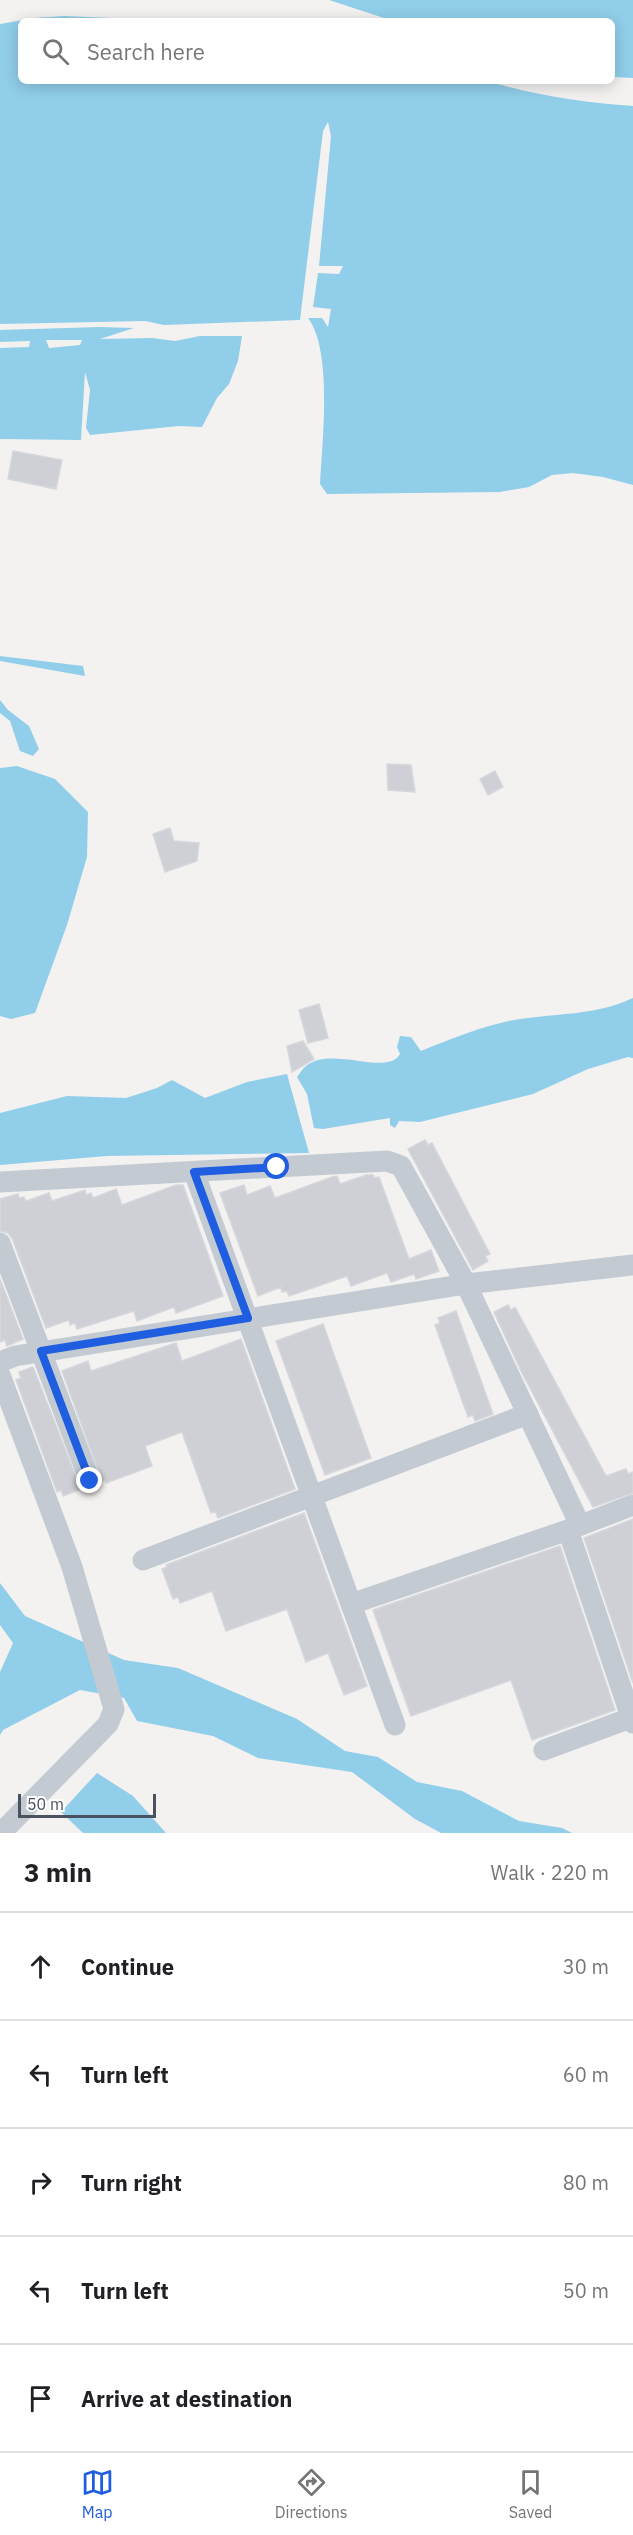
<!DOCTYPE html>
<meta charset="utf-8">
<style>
body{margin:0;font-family:"IBM Plex Sans",sans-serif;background:#f6f6f6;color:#202124}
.scale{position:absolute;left:18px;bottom:15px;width:138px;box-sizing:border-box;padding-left:6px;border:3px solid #49525e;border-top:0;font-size:16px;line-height:21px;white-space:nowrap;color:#49525e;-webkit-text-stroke:4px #fff;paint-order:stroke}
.stop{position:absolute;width:18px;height:18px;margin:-14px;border:4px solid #1f5ee0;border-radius:50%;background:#fff}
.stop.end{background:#1f5ee0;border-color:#fff;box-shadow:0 2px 6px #0008}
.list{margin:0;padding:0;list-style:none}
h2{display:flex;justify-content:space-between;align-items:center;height:78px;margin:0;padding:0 24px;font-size:26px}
h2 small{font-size:20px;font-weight:400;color:#757577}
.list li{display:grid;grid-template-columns:39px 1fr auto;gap:18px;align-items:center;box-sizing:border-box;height:108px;padding:0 24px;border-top:2px solid #e0e0e0}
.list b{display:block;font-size:22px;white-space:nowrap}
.list em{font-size:20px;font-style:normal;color:#757577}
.icon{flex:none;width:33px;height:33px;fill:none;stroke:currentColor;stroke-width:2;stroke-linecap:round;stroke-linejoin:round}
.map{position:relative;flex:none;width:633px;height:1833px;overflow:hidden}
.search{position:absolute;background:#fff;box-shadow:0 3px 15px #0003;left:18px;right:18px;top:18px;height:66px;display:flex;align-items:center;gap:15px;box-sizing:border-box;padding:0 21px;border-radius:9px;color:#757577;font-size:22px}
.sheet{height:618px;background:#fff}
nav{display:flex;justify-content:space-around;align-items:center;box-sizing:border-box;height:84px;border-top:2px solid #e0e0e0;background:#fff;font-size:16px;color:#757577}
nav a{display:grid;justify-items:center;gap:3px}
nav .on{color:#1f5ee0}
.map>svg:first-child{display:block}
.water{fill:#91ceea;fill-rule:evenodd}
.building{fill:#ced0d5;stroke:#d6d7dc;stroke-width:1.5}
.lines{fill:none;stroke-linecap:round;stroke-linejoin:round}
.minor{stroke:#c3cad2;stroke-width:21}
.route{stroke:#1f5ee0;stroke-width:8}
</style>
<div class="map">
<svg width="633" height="1833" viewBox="0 0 633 1833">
<rect width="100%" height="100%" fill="#f3f2f1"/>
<g class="water">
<polygon points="329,0 633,0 633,78 612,77 612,21 393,21"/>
<path d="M64,16L185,21H21V81H487C534,95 584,103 633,106V485L603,477L573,473L552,475L529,487L500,492L327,494L320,484C322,442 333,351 308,318H322L328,327L331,309L313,307L318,273L339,274L343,266H319L331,136L328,122L323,131L300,320L164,325L145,321L0,324V24L34,18Z"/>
<path d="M100,327L134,328L100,339L152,338L175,341L200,336H242L238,361L229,384L217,398L202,427L179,426L90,435L86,428L90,390L85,372L81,440L0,439V348L29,347L30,341L0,342V330ZM46,340H82L80,345L49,348Z"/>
<polygon points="0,656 83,666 85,676 0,661"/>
<polygon points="0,700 8,710 29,726 39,749 33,756 20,751 10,721 0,713"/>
<polygon points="17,766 55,779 88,812 87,857 67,925 35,1013 11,1019 0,1016 0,768"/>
<path d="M633,998V1058L628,1057L588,1069L533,1094L420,1122L399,1121L395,1128L390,1125V1118L323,1129L314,1128L307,1094L297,1077C300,1073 303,1068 306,1066C332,1045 387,1077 400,1054L397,1047L400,1036L411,1037L421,1051C451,1039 482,1026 514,1020C555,1013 595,1016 633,998Z"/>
<polygon points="287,1074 309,1153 107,1156 0,1165 0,1113 67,1096 126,1098 157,1088 172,1080 205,1098 247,1082"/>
<polygon points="0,1583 25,1616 124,1660 178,1668 297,1719 345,1751 378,1757 417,1782 462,1791 519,1821 562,1828 572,1833 441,1833 415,1819 352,1772 258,1758 213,1736 137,1721 124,1698 80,1690 3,1730 0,1735 0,1672 13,1643 0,1625"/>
<polygon points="97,1773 133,1796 166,1833 83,1833 61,1812"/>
</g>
<g class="building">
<polygon points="13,451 62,460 56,489 8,479"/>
<polygon points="387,764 411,765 415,792 388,790"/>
<polygon points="495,771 503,787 488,795 480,779"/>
<polygon points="170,828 174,841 199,843 197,861 165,872 153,834"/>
<polygon points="319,1004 328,1038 308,1043 299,1010"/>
<polygon points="303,1041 314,1059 292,1072 287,1046"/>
<polygon points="425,1140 428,1145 432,1143 490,1254 485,1256 488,1261 473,1270 408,1149"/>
<polygon points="366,1175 373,1175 374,1178 379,1177 409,1259 431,1250 439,1271 416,1279 414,1274 391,1282 387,1273 351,1286 347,1276 289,1296 287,1291 282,1292 281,1287 258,1296 220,1193 244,1185 247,1195 270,1186 275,1198 332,1177 337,1176 340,1184"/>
<polygon points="176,1185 183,1185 223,1296 176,1313 174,1307 137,1321 134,1311 77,1329 75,1323 70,1325 69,1320 46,1328 12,1238 8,1233 0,1231 0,1199 18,1194 19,1198 24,1197 26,1201 49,1193 52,1201 85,1190 86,1195 91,1193 93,1198 116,1189 122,1205"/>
<polygon points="0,1279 23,1339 7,1346 5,1340 0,1342"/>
<polygon points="508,1305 511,1310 515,1307 606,1476 626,1469 628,1474 633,1472 633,1493 593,1507 522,1373 494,1312"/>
<polygon points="456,1311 493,1414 475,1421 473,1415 468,1417 435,1325 440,1323 438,1318"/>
<polygon points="323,1324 371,1458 325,1475 276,1341"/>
<polygon points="241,1339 295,1489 218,1518 216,1512 211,1513 182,1432 145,1446 152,1466 106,1483 105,1480 102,1481 62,1371 88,1361 91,1371 176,1343 182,1361"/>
<polygon points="33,1367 81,1489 63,1496 61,1490 57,1492 16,1380 21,1378 19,1372"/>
<polygon points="304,1513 367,1686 344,1695 328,1653 306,1662 287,1609 226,1631 212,1591 180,1603 178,1597 173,1599 162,1569 167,1567 166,1565"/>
<polygon points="633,1519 633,1683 584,1538"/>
<polygon points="560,1546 615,1710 532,1740 511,1680 411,1716 373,1610"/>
</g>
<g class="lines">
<g class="minor">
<polyline points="194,1172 395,1725"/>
<polyline points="0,1182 387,1161 401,1166 466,1284 580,1525"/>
<polyline points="0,1243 90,1481"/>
<polyline points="0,1362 15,1356 466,1284 633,1265"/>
<polyline points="0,1375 72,1567 114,1709 108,1724 1,1833"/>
<polyline points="568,1530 633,1723"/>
<polyline points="143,1560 528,1414"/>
<polyline points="351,1604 568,1530 633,1505"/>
<polyline points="544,1750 633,1717"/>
</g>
</g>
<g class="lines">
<polyline class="route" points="90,1481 41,1351 248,1318 194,1172 277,1167"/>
</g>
</svg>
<div class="scale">50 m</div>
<div class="stop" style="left:277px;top:1167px"></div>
<div class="stop end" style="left:90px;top:1481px"></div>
<div class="search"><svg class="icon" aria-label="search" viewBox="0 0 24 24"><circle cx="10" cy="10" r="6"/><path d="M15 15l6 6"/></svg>Search here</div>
</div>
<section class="sheet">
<h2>3 min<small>Walk · 220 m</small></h2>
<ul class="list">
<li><svg class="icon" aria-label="ahead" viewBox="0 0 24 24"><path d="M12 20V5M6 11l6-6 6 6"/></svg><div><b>Continue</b></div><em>30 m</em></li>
<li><svg class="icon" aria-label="left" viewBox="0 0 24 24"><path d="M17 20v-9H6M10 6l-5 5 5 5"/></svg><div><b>Turn left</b></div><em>60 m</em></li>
<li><svg class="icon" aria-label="right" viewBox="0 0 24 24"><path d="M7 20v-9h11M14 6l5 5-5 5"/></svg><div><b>Turn right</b></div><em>80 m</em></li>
<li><svg class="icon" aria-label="left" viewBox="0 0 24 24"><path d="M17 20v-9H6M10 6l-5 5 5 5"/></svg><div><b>Turn left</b></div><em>50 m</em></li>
<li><svg class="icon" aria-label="arrive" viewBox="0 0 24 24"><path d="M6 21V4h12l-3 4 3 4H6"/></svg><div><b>Arrive at destination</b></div></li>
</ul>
</section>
<nav>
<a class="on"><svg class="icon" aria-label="map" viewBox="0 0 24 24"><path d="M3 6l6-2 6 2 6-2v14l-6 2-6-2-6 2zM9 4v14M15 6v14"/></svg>Map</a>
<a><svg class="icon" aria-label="directions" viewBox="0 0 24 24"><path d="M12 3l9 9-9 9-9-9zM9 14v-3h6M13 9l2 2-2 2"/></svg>Directions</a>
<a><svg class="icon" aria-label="saved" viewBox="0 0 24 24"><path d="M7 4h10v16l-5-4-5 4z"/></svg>Saved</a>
</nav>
